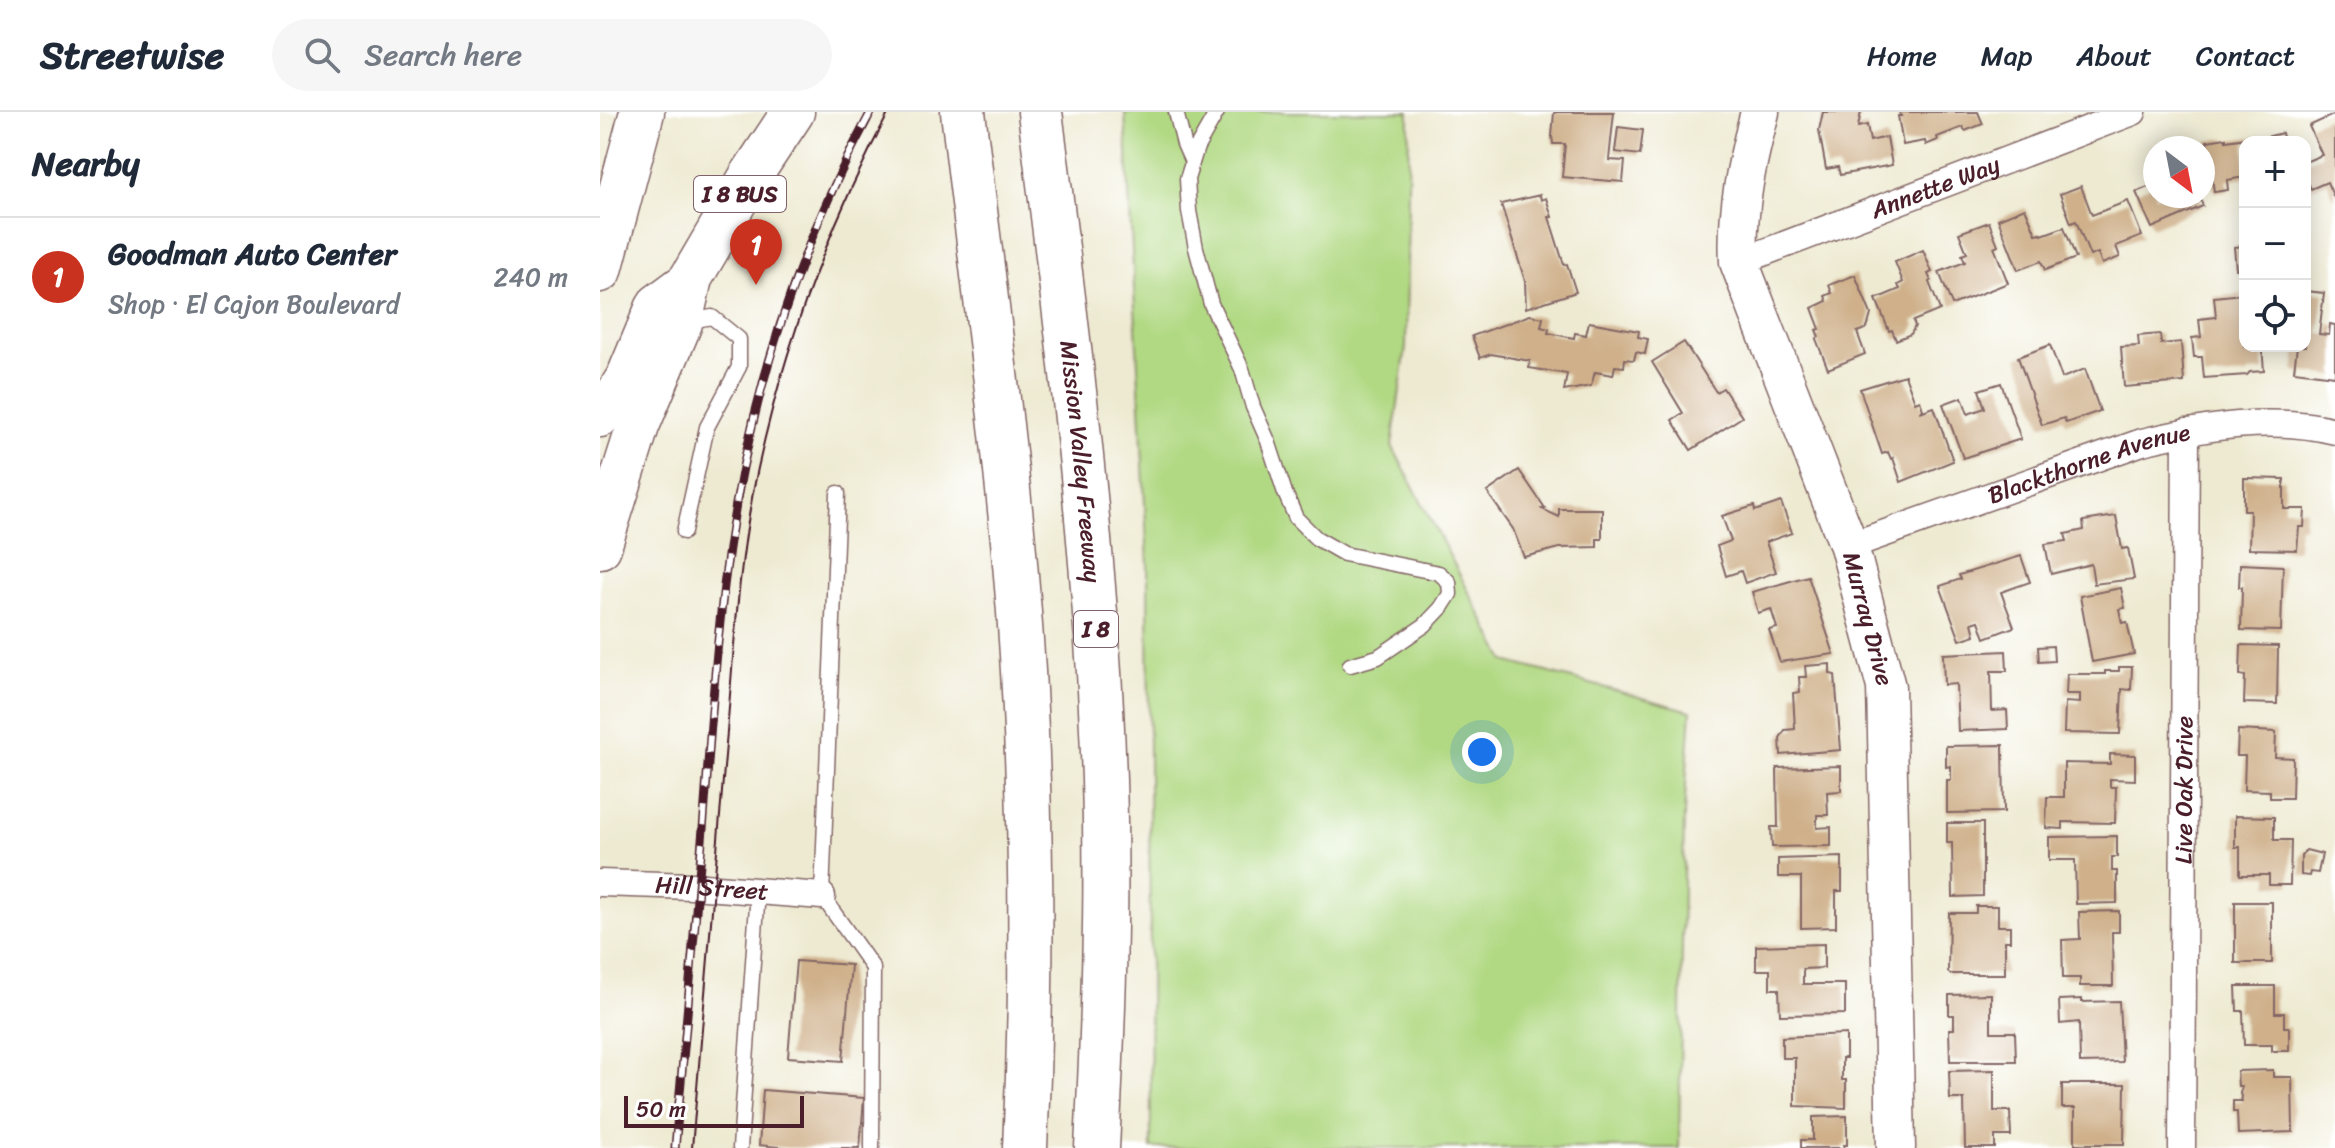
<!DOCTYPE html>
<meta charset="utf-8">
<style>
body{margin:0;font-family:Sriracha,sans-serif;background:#f6f6f7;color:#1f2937}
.controls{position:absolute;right:24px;top:24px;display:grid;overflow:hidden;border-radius:16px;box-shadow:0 4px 20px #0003}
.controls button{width:72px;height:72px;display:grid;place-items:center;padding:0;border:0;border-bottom:2px solid #e0e1e3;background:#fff;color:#1f2937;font:40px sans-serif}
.compass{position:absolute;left:1543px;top:24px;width:72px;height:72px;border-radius:50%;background:#fff;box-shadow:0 4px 20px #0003;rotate:148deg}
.scale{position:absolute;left:24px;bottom:20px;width:180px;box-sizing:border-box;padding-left:8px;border:4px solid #4a1f2b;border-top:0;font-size:22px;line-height:28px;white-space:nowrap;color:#4a1f2b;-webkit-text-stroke:6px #fff;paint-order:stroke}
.you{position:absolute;left:882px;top:640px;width:28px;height:28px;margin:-20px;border:6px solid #fff;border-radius:50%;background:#1a73e8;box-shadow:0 0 0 12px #1a73e833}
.badge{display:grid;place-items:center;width:52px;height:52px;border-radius:50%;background:#c8321e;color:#fff;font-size:26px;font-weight:700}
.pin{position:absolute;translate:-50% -66px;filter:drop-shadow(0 2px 4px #0008)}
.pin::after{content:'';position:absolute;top:42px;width:28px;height:24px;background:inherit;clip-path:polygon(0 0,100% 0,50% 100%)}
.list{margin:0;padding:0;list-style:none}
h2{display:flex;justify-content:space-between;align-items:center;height:104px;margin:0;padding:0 32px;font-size:34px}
h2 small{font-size:26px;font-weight:400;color:#747a83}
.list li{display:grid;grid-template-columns:52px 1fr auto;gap:24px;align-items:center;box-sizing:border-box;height:120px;padding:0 32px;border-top:2px solid #e0e1e3}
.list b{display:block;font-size:30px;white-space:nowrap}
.list p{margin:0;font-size:26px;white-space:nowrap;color:#747a83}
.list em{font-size:26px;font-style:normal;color:#747a83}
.icon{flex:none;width:44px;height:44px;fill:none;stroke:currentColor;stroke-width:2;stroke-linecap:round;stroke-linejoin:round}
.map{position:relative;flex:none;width:1735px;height:1036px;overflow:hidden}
header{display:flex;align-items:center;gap:48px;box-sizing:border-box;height:112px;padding:0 40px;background:#fff;border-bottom:2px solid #e0e1e3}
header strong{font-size:38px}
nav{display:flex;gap:44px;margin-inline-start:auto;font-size:28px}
.search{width:560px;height:72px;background:#f6f6f7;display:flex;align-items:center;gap:20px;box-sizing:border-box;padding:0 28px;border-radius:44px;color:#747a83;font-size:30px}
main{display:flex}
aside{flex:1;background:#fff}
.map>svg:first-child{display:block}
.green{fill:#b1d983;stroke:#7e7c57;stroke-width:2}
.building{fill:#cfb08a}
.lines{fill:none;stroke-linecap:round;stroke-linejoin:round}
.lane-casing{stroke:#836665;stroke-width:17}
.street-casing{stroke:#836665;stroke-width:29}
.secondary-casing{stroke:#836665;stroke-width:41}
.primary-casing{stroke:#836665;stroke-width:45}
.highway-casing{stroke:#836665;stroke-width:47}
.lane{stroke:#fff;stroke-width:14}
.street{stroke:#fff;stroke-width:26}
.secondary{stroke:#fff;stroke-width:38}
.primary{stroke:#fff;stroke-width:42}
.highway{stroke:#fff;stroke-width:44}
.tram{stroke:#4a1f2b;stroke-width:2}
.rail-casing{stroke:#4a1f2b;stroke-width:9}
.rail{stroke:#fff;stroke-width:6;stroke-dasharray:18;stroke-linecap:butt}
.labels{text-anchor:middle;stroke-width:6;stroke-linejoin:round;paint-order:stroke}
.shield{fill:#fff;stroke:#80626b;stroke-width:2}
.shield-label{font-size:22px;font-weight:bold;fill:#4a1f2b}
.street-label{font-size:24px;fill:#4a1f2b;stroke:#fff}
</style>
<header>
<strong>Streetwise</strong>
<div class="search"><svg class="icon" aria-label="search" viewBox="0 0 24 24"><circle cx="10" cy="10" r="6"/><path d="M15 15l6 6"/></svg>Search here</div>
<nav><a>Home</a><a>Map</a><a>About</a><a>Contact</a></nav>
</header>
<main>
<aside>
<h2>Nearby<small></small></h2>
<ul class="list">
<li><span class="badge">1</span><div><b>Goodman Auto Center</b><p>Shop · El Cajon Boulevard</p></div><em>240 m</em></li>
</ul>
</aside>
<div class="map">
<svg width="1735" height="1036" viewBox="0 0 1735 1036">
<rect width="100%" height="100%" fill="#fff"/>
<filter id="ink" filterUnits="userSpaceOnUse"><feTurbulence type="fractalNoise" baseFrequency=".0125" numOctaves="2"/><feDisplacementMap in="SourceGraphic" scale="16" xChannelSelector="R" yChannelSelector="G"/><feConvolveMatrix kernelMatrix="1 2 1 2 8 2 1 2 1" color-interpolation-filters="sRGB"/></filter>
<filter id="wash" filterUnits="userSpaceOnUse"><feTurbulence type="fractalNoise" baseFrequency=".006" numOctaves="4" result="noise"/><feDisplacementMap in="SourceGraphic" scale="32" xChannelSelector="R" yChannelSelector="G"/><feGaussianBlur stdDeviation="1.8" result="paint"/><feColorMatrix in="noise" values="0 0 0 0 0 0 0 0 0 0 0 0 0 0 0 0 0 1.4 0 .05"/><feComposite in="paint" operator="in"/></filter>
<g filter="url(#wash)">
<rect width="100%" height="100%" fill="#eeead2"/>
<polygon class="green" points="525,0 809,0 806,235 792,334 905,549 1091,599 1084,702 1079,1036 551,1036 548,451"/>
<g id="blocks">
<g class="building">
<polygon points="957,0 1014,0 1009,48 1025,49 1023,70 962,65 965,32 953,32 952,24 954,1"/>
<polygon points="1223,0 1261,0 1258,15 1267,13 1270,29 1287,25 1292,53 1240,63 1238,55 1226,57 1219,18"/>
<polygon points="1299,0 1378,0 1383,12 1365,19 1363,15 1337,25 1338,28 1326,33 1325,29 1303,33 1298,4 1301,4"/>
<polygon points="1735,2 1735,88 1727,70 1711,77 1705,64 1705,50 1722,43 1709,14"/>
<polygon points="1018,15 1043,18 1040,43 1015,40"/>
<polygon points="1682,21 1684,30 1663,30 1662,26"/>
<polygon points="1660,24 1661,30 1645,30 1645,65 1627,68 1628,78 1614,80 1607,29 1626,26 1626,29"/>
<polygon points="1555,72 1555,84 1599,84 1603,94 1552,116 1536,80"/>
<polygon points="1481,74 1492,103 1528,89 1542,124 1516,134 1520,145 1502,152 1498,141 1490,144 1476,109 1471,111 1460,82"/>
<polygon points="940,83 941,88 946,86 952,105 949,105 964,153 967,152 976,180 926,196 925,169 901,92"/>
<polygon points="1425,96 1436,122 1441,121 1442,123 1464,115 1476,146 1445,158 1441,149 1418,158 1398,107"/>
<polygon points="1389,110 1398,133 1394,135 1408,171 1352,193 1339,160 1365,150 1362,143 1367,141 1359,121"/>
<polygon points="1645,134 1645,156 1636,157 1634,135"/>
<polygon points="1323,138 1332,160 1328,162 1331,169 1329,170 1340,198 1313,209 1315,214 1311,222 1296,228 1292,218 1289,219 1276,187 1300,177 1298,173 1303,170 1295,150"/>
<polygon points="1255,163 1271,202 1268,213 1265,217 1257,220 1265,242 1228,257 1216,227 1219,225 1216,218 1220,217 1212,196 1227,189 1225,184 1232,181 1229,173"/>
<polygon points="1705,179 1724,181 1719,222 1729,223 1730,212 1735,213 1735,264 1694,259 1697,234 1705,234"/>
<polygon points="1642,182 1645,234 1662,234 1664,259 1650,260 1647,263 1604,266 1602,245 1594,245 1592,226 1601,225 1599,207 1616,205 1614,185"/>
<polygon points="930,203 943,206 941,215 949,217 948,221 974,226 975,221 986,223 989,210 1039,219 1038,225 1048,227 1045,242 1036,240 1034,248 1025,247 1024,255 1015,254 1013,263 995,260 991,274 964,279 967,262 929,256 930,249 891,242 880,246 872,224"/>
<polygon points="1560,222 1561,232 1581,230 1584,270 1524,275 1521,235 1539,234 1538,224"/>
<polygon points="1084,230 1116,280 1123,276 1142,305 1091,338 1072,308 1083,301 1052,250"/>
<polygon points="1450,233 1462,266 1485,257 1500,299 1466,311 1464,306 1442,313 1418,245"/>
<polygon points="1305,263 1315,290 1320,288 1323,298 1320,300 1334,295 1353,349 1301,370 1293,346 1291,347 1288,340 1282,342 1260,277"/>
<polygon points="1401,271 1421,327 1363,346 1343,292 1362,285 1368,302 1385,296 1379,278"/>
<polygon points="919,358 945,396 942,397 959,405 959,397 1002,397 1002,427 997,427 997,435 959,436 924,445 913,417 887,380"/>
<polygon points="1644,366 1684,367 1684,397 1705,397 1704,415 1699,415 1697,438 1649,437 1650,398 1644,398"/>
<polygon points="1181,390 1192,421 1166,430 1176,460 1145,471 1141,459 1126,464 1117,434 1131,429 1122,404 1154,394 1155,399"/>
<polygon points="1516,404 1522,437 1528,436 1534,467 1494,472 1491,452 1451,462 1445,432 1467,429 1465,422 1484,418 1483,409"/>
<polygon points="1421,444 1430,470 1401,480 1414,515 1385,526 1379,509 1372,511 1375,523 1360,528 1340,474 1361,467 1359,463"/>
<polygon points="1640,452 1683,454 1681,519 1641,518 1642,475 1639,475"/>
<polygon points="1208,464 1234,542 1180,550 1169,518 1177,516 1171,497 1158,501 1152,480"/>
<polygon points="1521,476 1525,496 1519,497 1522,511 1527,510 1534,542 1492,550 1480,484"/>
<polygon points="1641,533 1678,534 1677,592 1644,591 1645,564 1640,563"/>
<polygon points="1453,534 1454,549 1439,550 1438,535"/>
<polygon points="1406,539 1407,559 1391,559 1392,599 1407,598 1408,617 1358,619 1356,572 1344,573 1343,542"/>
<polygon points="1230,552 1230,562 1235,563 1241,638 1181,643 1180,626 1185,618 1195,617 1193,581 1200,580 1199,565 1206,565 1205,554"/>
<polygon points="1519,555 1532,555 1531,578 1522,577 1520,622 1464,621 1465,590 1480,591 1480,582 1466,582 1467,562 1505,562 1505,559 1519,559"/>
<polygon points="1638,618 1676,620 1675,645 1693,646 1692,686 1670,686 1670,679 1644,678 1645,644 1637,644"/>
<polygon points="1403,633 1404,700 1347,701 1347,668 1351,668 1351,654 1346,655 1346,634"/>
<polygon points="1510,642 1535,643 1535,668 1510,667 1510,675 1516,675 1515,711 1463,710 1463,717 1446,716 1447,685 1464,685 1464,651 1510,652"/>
<polygon points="1241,654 1241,679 1227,680 1228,703 1217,703 1217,716 1231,715 1231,734 1172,735 1171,715 1178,715 1177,656"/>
<polygon points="1635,704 1674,705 1674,728 1691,728 1690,773 1669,773 1669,763 1640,763 1640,735 1635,735"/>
<polygon points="1347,711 1383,711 1383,784 1353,785 1352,731 1347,731"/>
<polygon points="1517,724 1517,745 1512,745 1512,759 1517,759 1517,791 1476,792 1475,748 1449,748 1449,725"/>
<polygon points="1706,738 1722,742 1718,761 1710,760 1709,764 1701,763 1701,744"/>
<polygon points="1242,745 1242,779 1236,779 1236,815 1201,816 1201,765 1178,765 1178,747"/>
<rect x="1635" y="790" width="37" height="61"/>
<polygon points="1376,794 1398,794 1398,814 1410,814 1410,829 1405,829 1405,862 1350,862 1348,860 1349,801 1376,801"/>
<polygon points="1519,799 1519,820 1512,820 1513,874 1480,874 1480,866 1463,866 1462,828 1480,827 1479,800"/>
<polygon points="1224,832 1224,856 1203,857 1203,872 1245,872 1245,902 1180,903 1179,877 1170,877 1170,858 1156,858 1156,834"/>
<polygon points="196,849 251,853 243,949 188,945"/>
<polygon points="1636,874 1675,874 1675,901 1684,901 1684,915 1689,915 1689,939 1672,939 1672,933 1644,933 1643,899 1637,899"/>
<polygon points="1391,882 1391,920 1415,920 1416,949 1350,949 1349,917 1354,917 1354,903 1349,903 1349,883"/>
<polygon points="1482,887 1482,890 1519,889 1522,950 1480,951 1479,910 1460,912 1459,888"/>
<polygon points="1246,922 1246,946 1242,946 1242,968 1246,968 1246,996 1195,994 1195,946 1182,946 1182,925"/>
<polygon points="1394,958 1394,999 1410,999 1411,1024 1395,1024 1395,1036 1365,1036 1364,987 1350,987 1349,959"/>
<polygon points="1673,958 1673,965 1692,965 1693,1020 1638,1022 1637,1000 1633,1000 1633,989 1642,989 1640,981 1642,974 1638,974 1637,959"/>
<polygon points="1462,972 1525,972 1524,1032 1475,1032 1475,996 1462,996"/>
<polygon points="163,978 264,986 260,1036 188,1036 159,1033"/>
<polygon points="1247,1004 1247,1033 1244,1033 1244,1036 1201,1036 1201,1028 1213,1028 1213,1005"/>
</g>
</g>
</g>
<g filter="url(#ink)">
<use href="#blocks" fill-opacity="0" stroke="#836665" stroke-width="2"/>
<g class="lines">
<defs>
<g id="lane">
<polyline points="576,0 584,32 592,50"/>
<polyline points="617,0 597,35 587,67 589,99 596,136 611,192 642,257 653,295 668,329 685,381 696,406 716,426 744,442 839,461 849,470 850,482 841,496 825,513 778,545 750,553"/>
<polyline points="238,381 222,784 273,856 272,1036"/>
<polyline points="84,420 107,315 139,255 139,227 112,205 85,210"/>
<polyline points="140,1036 158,779"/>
</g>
<g id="street">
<path id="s1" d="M1139,150L1533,0"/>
<path id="s2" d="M1249,434L1542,330C1605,315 1671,303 1735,319"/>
<path id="s3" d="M0,771L92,774L222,784"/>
<path id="s4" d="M1582,1036L1586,320"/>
</g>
<g id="secondary">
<path id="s5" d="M1160,0C1147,50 1136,98 1139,150L1249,434L1286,575L1296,1036"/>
<polyline points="0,306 26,264 56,192 91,166"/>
</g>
<polyline id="primary" points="0,435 38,314 81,211 91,166 150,65 193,0"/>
<g id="highway">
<path d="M363,0C385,186 412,372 423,559C432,717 433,877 425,1036"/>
<path id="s6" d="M440,0C468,222 497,444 504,668C508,791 503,913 497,1036"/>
<polyline points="0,158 42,0"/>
</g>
</defs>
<use href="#lane" class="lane-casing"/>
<use href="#street" class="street-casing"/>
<use href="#secondary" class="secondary-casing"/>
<use href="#primary" class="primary-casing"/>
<use href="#highway" class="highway-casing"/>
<use href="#lane" class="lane"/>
<use href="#street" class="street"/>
<use href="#secondary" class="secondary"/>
<use href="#primary" class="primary"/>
<use href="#highway" class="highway"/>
<path class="tram" d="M92,1036C104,902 114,767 126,632C134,540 138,447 158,356C185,232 229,113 289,0"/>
<defs>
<path id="rail" d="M75,1036C85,926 95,815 104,705C112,601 118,495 136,392C160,256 205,122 271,0"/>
</defs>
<use href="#rail" class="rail-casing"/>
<use href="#rail" class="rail"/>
</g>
</g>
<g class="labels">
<g class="shield">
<rect x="94" y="64" width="92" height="36" rx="6"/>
<rect x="474" y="499" width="44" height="36" rx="6"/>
</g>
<g class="shield-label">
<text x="140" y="90">I 8 BUS</text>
<text x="496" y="525">I 8</text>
</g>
<g class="street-label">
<text dy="8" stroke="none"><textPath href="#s1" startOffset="210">Annette Way</textPath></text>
<text dy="8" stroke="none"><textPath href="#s6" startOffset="352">Mission Valley Freeway</textPath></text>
<text dy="8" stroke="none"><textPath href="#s2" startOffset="254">Blackthorne Avenue</textPath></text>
<text dy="8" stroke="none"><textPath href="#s5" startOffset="532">Murray Drive</textPath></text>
<text dy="8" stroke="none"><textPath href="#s4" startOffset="358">Live Oak Drive</textPath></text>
<text dy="8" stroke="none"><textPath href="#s3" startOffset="112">Hill Street</textPath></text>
</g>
</g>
</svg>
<div class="controls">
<button>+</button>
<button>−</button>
<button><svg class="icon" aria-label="locate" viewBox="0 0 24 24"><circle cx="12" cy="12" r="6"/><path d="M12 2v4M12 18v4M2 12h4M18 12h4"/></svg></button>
</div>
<svg class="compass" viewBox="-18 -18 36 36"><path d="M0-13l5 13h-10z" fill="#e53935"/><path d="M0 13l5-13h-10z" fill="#747a83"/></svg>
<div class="scale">50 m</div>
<div class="you"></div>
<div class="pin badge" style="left:156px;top:173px">1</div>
</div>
</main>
